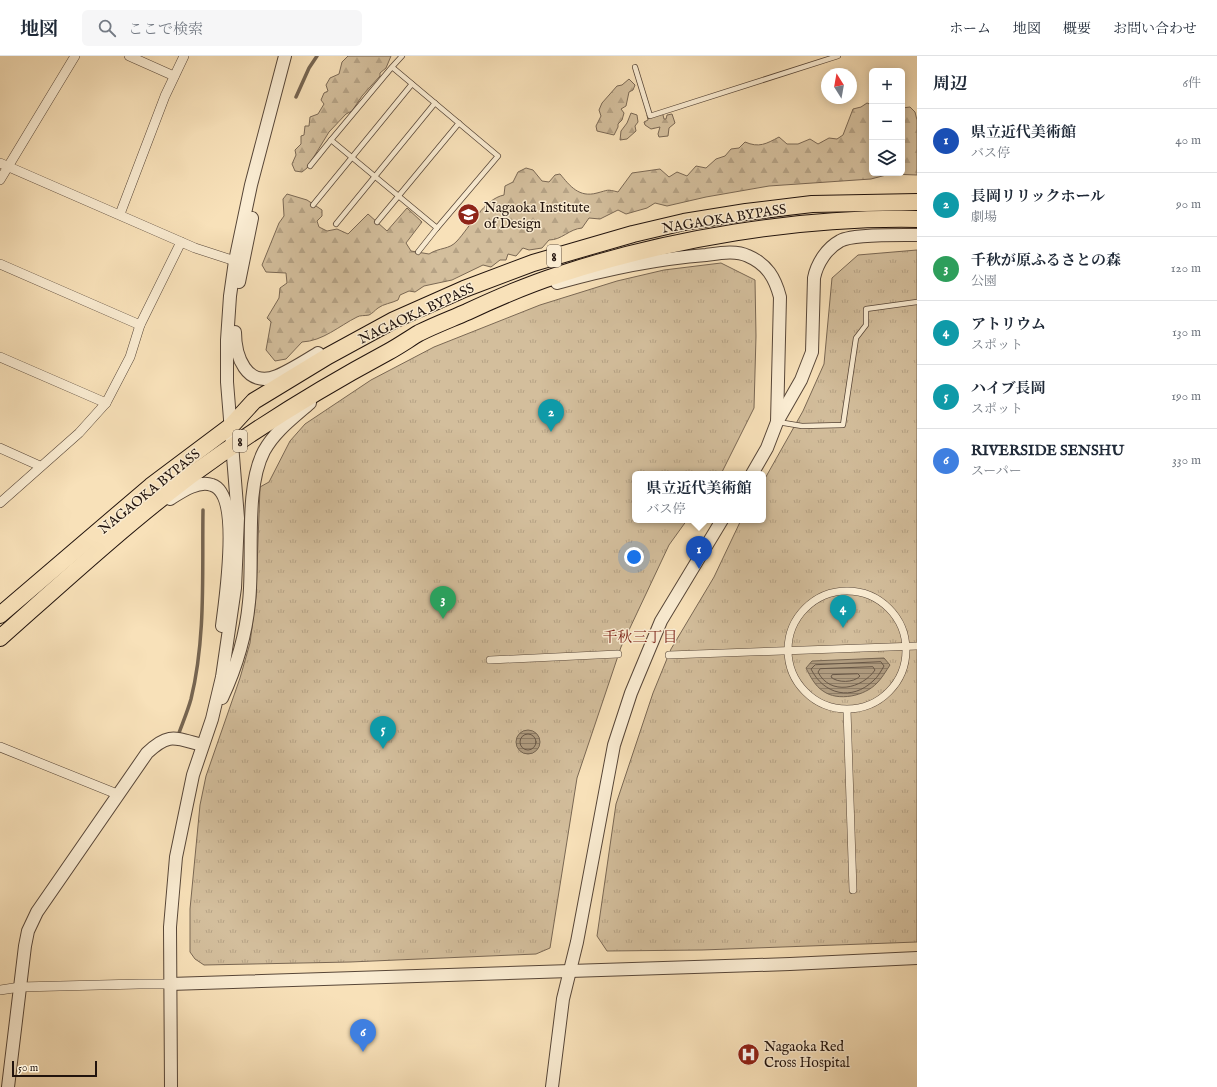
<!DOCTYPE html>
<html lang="ja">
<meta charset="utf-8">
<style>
body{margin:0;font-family:"IM FELL English","Noto Serif JP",serif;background:#f6f6f7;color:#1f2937}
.controls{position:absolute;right:12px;top:12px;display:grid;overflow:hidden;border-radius:6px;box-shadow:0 2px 10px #0003}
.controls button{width:36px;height:36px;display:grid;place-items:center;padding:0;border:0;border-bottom:1px solid #e0e1e3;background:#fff;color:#1f2937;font:20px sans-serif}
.compass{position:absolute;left:821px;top:12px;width:36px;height:36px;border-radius:50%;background:#fff;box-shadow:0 2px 10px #0003;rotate:349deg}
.scale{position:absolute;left:12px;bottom:10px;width:85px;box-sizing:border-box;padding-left:4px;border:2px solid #21130d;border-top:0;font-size:11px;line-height:14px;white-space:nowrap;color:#21130d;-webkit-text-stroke:3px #faecd2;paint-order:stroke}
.you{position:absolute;left:634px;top:501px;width:14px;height:14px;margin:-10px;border:3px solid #fff;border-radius:50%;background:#1a73e8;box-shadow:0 0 0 6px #1a73e833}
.badge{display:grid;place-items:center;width:26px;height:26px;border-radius:50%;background:#8f2418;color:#fff;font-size:13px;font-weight:700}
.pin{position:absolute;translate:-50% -33px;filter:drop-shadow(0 1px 2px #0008)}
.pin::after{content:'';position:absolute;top:21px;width:14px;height:12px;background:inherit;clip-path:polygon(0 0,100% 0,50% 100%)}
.popup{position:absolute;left:632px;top:415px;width:134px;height:52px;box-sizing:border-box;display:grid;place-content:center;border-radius:6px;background:#fff;filter:drop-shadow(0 1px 3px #0005);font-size:13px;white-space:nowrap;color:#747a83}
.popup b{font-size:15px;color:#1f2937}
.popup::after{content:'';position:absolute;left:50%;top:100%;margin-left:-8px;border:8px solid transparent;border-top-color:#fff}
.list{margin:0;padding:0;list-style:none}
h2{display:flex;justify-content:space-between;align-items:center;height:52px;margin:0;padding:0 16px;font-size:17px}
h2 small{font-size:13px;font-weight:400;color:#747a83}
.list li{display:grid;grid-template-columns:26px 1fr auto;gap:12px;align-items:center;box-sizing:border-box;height:64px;padding:0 16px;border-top:1px solid #e0e1e3}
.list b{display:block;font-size:15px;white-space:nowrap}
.list p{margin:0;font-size:13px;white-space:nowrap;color:#747a83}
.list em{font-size:13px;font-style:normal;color:#747a83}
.icon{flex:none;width:22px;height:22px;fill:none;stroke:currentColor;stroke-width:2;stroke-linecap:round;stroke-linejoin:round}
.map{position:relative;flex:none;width:917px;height:1031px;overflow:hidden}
header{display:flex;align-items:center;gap:24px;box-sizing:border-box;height:56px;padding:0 20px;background:#fff;border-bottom:1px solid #e0e1e3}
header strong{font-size:19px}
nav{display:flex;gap:22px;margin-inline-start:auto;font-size:14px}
.search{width:280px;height:36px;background:#f6f6f7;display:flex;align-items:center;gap:10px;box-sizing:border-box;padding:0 14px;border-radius:6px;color:#747a83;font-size:15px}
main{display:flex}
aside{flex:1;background:#fff}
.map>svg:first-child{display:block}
.forest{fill:url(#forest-firs);stroke:#7a6854}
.park{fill:url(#park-tufts);stroke:#7a6854}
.water{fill:url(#water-rules);stroke:#766551}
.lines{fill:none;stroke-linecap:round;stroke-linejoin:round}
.shore{stroke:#685746;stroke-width:1}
.stream{stroke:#766551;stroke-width:3.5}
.service-casing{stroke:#574638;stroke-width:6}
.pedestrian-casing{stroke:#574638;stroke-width:8}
.minor-casing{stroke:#574638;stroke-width:10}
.tertiary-casing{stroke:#574638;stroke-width:14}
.trunk-casing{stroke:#21130d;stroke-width:18}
.service{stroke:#faecd2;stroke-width:4.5}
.pedestrian{stroke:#faecd2;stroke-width:7}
.minor{stroke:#faecd2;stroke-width:9}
.tertiary{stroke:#faecd2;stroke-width:12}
.trunk{stroke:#f8e1b9;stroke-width:16}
.labels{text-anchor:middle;stroke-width:3;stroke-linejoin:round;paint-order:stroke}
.shield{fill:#faecd2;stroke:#625448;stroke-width:1}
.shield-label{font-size:13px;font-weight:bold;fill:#21130d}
.poi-label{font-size:14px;fill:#21130d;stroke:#faecd2;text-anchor:start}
.street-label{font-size:14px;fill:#21130d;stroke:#faecd2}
.neighbourhood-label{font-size:15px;fill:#7a1f14;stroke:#faecd2}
</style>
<header>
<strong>地図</strong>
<div class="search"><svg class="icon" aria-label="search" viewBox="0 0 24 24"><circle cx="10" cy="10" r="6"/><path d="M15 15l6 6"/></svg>ここで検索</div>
<nav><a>ホーム</a><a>地図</a><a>概要</a><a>お問い合わせ</a></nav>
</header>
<main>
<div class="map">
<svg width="917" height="1031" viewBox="0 0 917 1031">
<defs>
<pattern id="forest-firs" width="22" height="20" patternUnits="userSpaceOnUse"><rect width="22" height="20" fill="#d3be9c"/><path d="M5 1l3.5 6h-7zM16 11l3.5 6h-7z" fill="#b5a285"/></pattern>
<pattern id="park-tufts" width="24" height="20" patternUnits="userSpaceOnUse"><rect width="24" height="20" fill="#d3be9c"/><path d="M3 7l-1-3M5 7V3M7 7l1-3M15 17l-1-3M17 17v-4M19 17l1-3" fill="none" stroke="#b5a285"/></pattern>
<pattern id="water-rules" width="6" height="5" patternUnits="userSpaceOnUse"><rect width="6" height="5" fill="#af9b7f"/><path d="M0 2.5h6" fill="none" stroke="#8e7d66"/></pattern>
</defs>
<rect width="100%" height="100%" fill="#f8e1b9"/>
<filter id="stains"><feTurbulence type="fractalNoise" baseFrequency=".005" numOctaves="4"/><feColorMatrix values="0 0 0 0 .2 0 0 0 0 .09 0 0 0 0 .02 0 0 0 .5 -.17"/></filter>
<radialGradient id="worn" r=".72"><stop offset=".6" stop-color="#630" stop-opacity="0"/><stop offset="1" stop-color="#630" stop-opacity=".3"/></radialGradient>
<g class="forest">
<polygon points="348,0 391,0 386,12 380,17 380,20 362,40 352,55 346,58 329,76 307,112 302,116 295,115 292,108 296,99 295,94 301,88 301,80 304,79 305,70 309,70 310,61 318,58 324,48 321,44 324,37 328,35 326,29 330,22 339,18 342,6"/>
<polygon points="629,23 635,29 633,34 629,36 626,50 621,53 624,57 622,64 618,68 618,71 614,79 597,75 596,70 601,60 599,54 602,47 617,30 622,29"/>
<path d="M867,47L872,49V117H902V52L910,51L915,56L917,64V119L890,118L871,123L769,130L706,141L667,150L655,147L647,152L626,158L618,154L600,163L589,162L582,172C569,173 562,184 549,184L542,192L529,194L523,192L516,200L508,198L506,204H500L491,211L483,209L452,224L424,230L415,236L409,235L400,239L398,244C392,247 383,248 378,252C374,255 373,257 369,259C365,260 360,259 357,261C339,270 323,285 302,286L286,303L275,305L266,294L271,266L267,262L279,242L280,232L287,227L286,217L266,216L262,209L279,167L284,160L283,143L287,138L307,144L322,154V160L317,165L319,171L327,175L337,173L348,178L368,158L387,175L407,152L422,166L406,187L411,195L429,198C440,191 449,194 457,185C470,171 484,143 504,139L505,130L513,126L518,116L526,112L533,114L542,125L549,126L555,119L560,118C570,130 579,142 597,137C609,134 606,133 618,136L632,117L660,113L669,121L677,116L687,120L696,110L706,112L716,103L725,100L731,93L739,92L745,86C759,92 766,88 779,81L787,88H798L810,83L818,88L829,82L837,83L843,79L853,53L861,51Z"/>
<polygon points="659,56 663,59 664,63 666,63 667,59 672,58 675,67 669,72 668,80 659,81 658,78 660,71 651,73 645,69 644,66 648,64 647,59"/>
<polygon points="631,57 637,59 638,66 635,70 636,75 627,83 620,84 621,75 627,67"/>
</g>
<g class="park">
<polygon points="917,194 917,886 702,894 607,895 597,880 616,748 653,637 671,593 714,521 741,464 763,464 763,426 803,355 824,308 832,222 858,199"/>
<polygon points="721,207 755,224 756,280 754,352 721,418 635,418 635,464 687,464 669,489 621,591 577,722 550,892 536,898 350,906 204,909 195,903 190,896 190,853 200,749 206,720 240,622 250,587 256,540 260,431 269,426 290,385 305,368 371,324 434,291 540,249 617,225 664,214"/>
</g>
<g class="water">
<path d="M884,602L890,609C886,615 882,622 877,627C865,640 838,646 823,635C815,630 810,620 806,612L812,605Z"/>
<circle cx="528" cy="686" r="12"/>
</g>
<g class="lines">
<g class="shore">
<path d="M881,606L884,610C881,615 878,621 873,625C852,645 824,639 811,613L815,609Z"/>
<path d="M873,611L875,614C862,633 830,640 818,616L820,613Z"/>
<path d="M858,618L860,620C854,627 837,627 831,621L832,619Z"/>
<circle cx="528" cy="686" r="8"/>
</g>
<g class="stream">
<polyline points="296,41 309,12 317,0"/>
<path d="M179,677C183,666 188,654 191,643C206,582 202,516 203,454"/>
</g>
<defs>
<g id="service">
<polyline points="392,11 498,100 437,172 331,84 392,11 402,0"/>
<polyline points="635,11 650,60 838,0"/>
<polyline points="310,110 331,84"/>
<polyline points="313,149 412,28"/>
<polyline points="377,166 459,67"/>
<polyline points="336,168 435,47"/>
<polyline points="418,196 437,172"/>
<polyline points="778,366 802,370 843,369 856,282 866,269 866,253 917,246"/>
</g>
<g id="pedestrian">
<circle cx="847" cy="594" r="59"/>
<polyline points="669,599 917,590"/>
<polyline points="490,604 618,598"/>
<polyline points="847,654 853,834"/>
</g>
<g id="minor">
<polyline points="129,0 174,20"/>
<polyline points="0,107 195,192 235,205"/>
<polyline points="0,124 75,0"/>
<polyline points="120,158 165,40 184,0"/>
<polyline points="0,208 140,269"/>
<polyline points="0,301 106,347"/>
<polyline points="0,392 40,410"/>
<polyline points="0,447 79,377 106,347 130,301 140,269 181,186"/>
<polyline points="0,691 117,738"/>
<polyline points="0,934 20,931 139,928 170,928"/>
</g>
<g id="tertiary">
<polyline points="239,226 252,162"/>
<path d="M557,227C607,213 654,203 706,199C720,197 736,194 748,200C767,208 775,222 780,241L777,366"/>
<path d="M235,276C235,299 246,333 277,320C291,314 305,305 318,297"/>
<path d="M752,418L767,392L777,366L801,324L812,296L814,222C817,207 827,192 840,185C852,178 901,179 917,179"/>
<path d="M170,443C181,436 198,424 212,429C242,438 225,545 222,570"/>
<path d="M222,642C236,612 246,579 249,546C254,502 244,433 264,395C275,375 293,362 310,347"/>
<polyline points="170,928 790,908 917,902"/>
<path d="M8,1031L25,890L28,875L37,856L147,697C169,676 175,682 202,689"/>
<polyline points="171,1031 170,871 176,801 193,719 212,663 222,621 235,532 238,462 227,326 227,284 230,240 235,205 251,129 285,0"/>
<polyline points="552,1031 563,943 577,886 614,689 631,637 661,565 722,464"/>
</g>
<g id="trunk">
<polyline points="0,559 151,430 231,370 254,345 328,300 394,264 464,233 533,207 633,178 684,166 746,156 812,148 917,146"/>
<path d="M0,582C62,527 124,470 190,420C253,374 319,333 388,296C399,290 409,283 419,277C435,269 451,263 467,256C497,242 527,229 558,219C670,182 800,161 917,163"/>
</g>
</defs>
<use href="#service" class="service-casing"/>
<use href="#pedestrian" class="pedestrian-casing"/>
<use href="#minor" class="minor-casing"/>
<use href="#tertiary" class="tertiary-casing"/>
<use href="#trunk" class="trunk-casing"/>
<use href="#service" class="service"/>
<use href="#pedestrian" class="pedestrian"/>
<use href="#minor" class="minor"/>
<use href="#tertiary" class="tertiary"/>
<use href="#trunk" class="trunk"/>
</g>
<defs>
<symbol id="university-disc" viewBox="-11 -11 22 22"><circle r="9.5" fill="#8f2418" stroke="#faecd2"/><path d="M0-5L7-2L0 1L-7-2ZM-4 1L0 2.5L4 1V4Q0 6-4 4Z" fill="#fff"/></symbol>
<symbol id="hospital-disc" viewBox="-11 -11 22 22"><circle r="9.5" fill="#8f2418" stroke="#faecd2"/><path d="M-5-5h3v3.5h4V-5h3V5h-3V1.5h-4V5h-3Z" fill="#fff"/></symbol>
</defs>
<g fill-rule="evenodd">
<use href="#university-disc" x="456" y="146" width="25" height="25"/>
<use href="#hospital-disc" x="736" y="986" width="25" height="25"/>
</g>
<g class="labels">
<g class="shield">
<rect x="547" y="189" width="14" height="22" rx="3"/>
<rect x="233" y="374" width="14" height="22" rx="3"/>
</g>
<g class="shield-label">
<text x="554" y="205">8</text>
<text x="240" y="390">8</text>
</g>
<g class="poi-label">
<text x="484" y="156">Nagaoka Institute<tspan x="484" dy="16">of Design</tspan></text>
<text x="764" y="995">Nagaoka Red<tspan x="764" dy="16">Cross Hospital</tspan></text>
</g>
<g class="street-label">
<text transform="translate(724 162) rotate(-9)" y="5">NAGAOKA BYPASS</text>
<text transform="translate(416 257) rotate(-25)" y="5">NAGAOKA BYPASS</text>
<text transform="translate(149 435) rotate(-39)" y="5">NAGAOKA BYPASS</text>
</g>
<g class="neighbourhood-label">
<text x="640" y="586">千秋三丁目</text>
</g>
</g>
<rect width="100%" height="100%" filter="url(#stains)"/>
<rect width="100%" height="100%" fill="url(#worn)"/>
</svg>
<div class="controls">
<button>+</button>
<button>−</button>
<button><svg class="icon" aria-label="layers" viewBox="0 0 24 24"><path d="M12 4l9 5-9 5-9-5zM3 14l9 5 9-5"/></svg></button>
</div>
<svg class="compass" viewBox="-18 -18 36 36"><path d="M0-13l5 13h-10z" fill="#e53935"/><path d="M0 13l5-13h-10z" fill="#747a83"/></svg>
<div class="scale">50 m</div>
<div class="you"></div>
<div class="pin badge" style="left:699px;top:513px;background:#1a4fb4">1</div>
<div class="popup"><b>県立近代美術館</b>バス停</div>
<div class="pin badge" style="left:551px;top:376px;background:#0f9aa8">2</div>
<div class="pin badge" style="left:443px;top:563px;background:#2e9e5b">3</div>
<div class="pin badge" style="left:843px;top:572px;background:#0f9aa8">4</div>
<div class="pin badge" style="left:383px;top:693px;background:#0f9aa8">5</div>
<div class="pin badge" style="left:363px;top:996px;background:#3f7fe0">6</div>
</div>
<aside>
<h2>周辺<small>6件</small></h2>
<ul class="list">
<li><span class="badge" style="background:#1a4fb4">1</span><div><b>県立近代美術館</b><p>バス停</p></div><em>40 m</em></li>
<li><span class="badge" style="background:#0f9aa8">2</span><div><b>長岡リリックホール</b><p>劇場</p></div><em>90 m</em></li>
<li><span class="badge" style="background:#2e9e5b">3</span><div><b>千秋が原ふるさとの森</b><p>公園</p></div><em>120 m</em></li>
<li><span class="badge" style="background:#0f9aa8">4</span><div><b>アトリウム</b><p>スポット</p></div><em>130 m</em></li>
<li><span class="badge" style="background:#0f9aa8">5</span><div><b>ハイブ長岡</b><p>スポット</p></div><em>190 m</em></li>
<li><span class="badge" style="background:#3f7fe0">6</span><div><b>RIVERSIDE SENSHU</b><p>スーパー</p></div><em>330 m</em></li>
</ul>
</aside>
</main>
